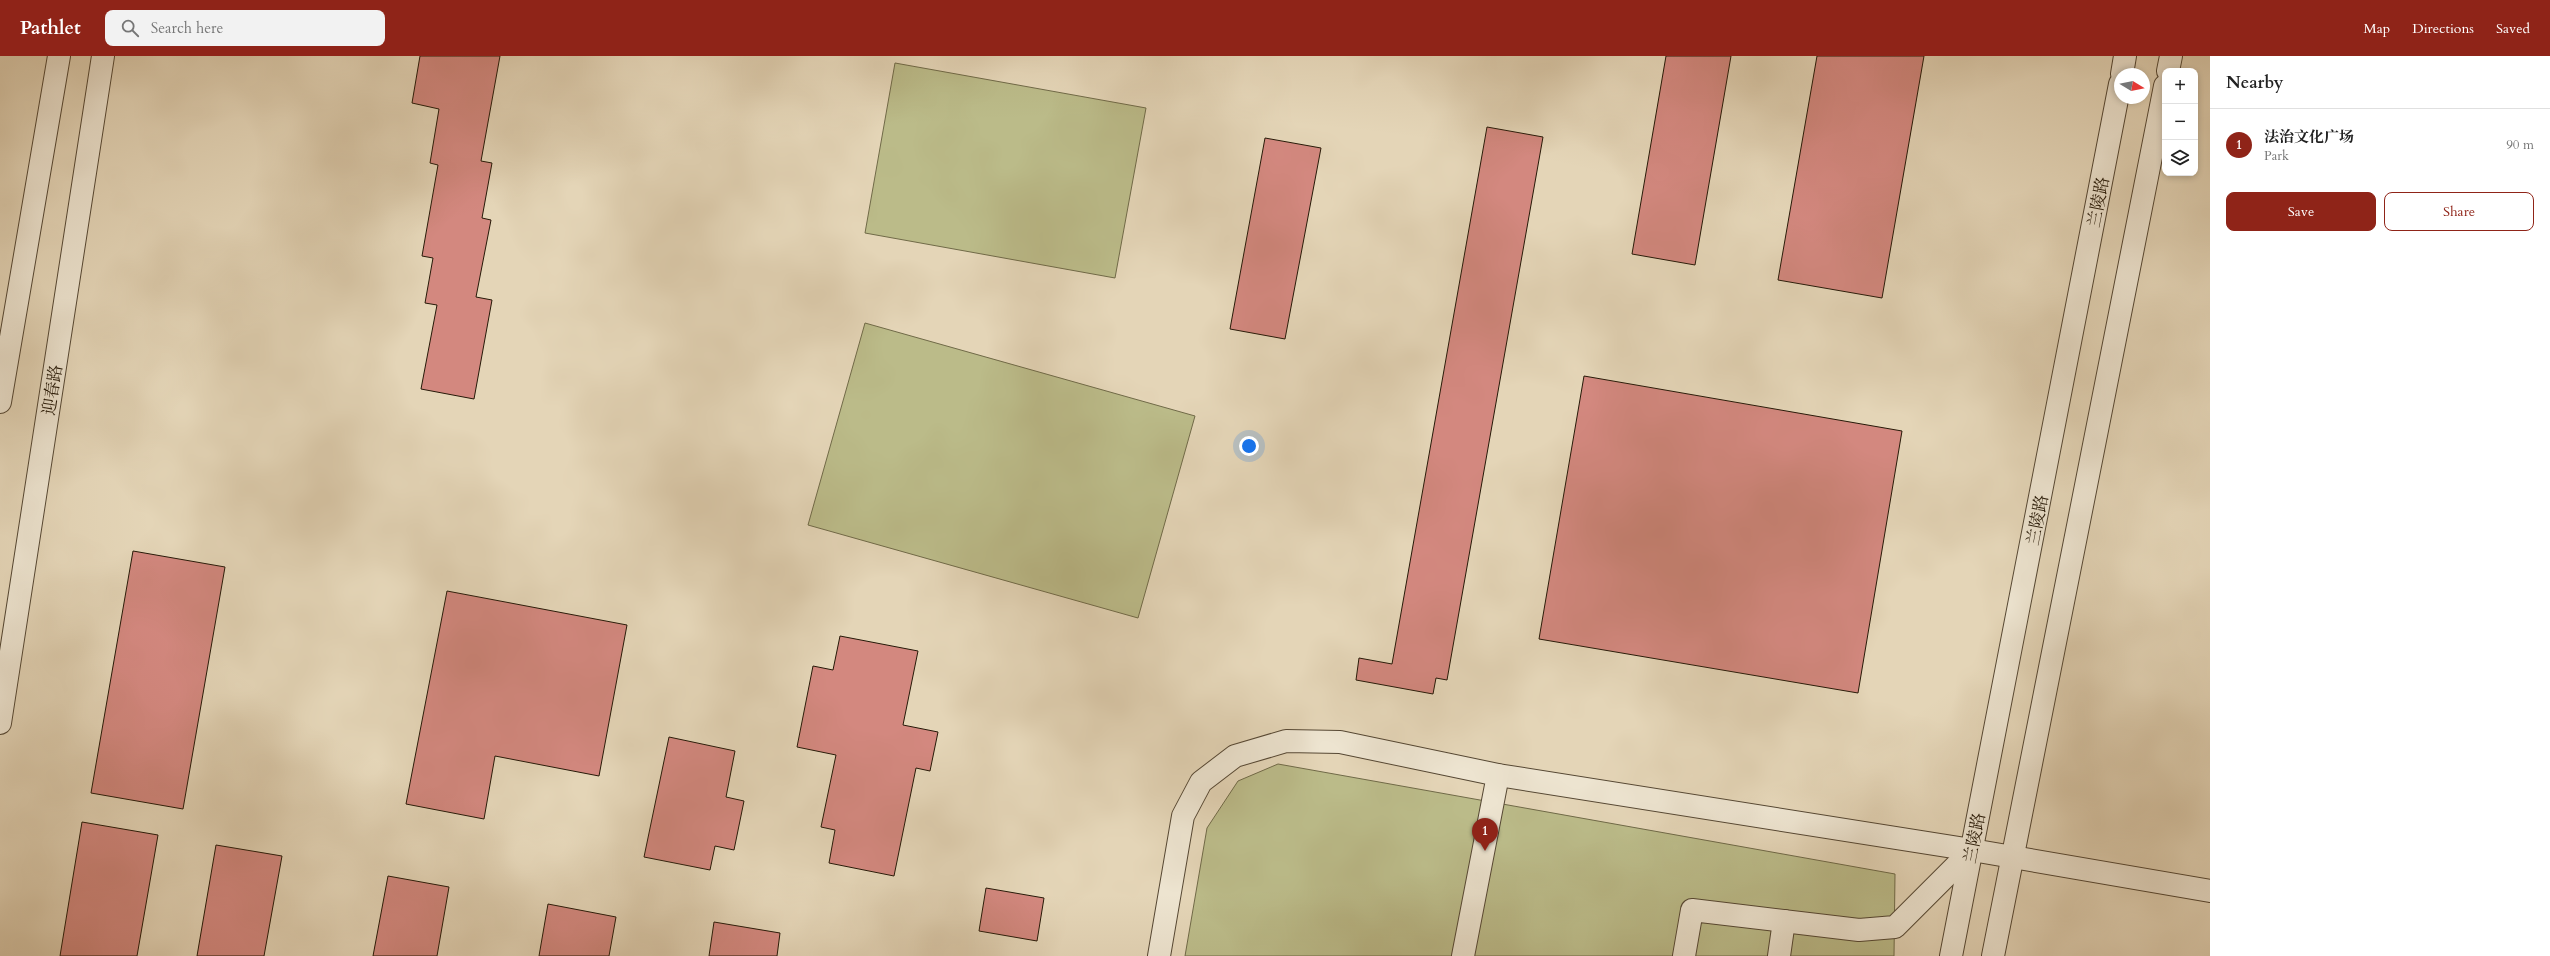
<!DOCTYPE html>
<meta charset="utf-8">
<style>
body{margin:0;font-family:Cardo,"Noto Serif SC",serif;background:#f2f2f2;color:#222}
.controls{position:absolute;right:12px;top:12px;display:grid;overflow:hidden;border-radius:8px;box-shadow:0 2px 6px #0003}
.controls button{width:36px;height:36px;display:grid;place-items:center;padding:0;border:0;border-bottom:1px solid #e0e0e0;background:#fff;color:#222;font:20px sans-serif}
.compass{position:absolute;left:2114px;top:12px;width:36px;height:36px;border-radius:50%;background:#fff;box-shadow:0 2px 6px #0003;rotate:100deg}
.you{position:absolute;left:1249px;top:390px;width:14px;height:14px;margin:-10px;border:3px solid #fff;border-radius:50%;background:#1a73e8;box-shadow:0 0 0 6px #1a73e833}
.badge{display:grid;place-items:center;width:26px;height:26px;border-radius:50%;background:#8f2418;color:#fff;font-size:13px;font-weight:700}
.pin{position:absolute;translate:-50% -33px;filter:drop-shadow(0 1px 2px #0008)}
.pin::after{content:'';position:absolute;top:21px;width:14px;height:12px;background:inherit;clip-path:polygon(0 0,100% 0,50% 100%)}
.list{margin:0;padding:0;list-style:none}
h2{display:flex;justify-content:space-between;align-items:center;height:52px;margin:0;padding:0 16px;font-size:17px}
h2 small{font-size:13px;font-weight:400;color:#767676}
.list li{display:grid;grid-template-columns:26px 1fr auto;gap:12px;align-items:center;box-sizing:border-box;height:72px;padding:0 16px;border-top:1px solid #e0e0e0}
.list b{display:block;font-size:15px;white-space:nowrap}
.list p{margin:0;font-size:13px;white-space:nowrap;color:#767676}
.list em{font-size:13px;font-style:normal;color:#767676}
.actions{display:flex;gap:8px;padding:12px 16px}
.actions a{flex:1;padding:9px 0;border:1px solid #8f2418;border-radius:8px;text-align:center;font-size:14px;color:#8f2418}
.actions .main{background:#8f2418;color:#fff}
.icon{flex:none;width:22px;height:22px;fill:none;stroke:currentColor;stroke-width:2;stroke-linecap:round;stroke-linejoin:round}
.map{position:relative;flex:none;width:2210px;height:900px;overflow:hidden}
header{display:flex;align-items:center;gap:24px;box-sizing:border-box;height:56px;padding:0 20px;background:#8f2418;color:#fff}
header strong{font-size:19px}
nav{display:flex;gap:22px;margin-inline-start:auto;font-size:14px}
.search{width:280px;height:36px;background:#f2f2f2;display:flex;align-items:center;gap:10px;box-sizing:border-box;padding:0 14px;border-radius:8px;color:#767676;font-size:15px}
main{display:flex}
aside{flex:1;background:#fff}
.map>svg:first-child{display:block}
.green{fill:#bbbb89;stroke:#706a48}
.building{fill:#d3887f;stroke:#261908}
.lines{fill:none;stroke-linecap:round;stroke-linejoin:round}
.minor-casing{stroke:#564834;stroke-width:24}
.minor{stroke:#ede4d0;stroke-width:22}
.labels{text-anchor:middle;stroke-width:3;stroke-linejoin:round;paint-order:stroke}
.street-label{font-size:17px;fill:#261908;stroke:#ede4d0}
</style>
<header>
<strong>Pathlet</strong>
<div class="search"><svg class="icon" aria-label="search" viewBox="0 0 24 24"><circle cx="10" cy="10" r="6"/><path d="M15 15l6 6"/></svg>Search here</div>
<nav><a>Map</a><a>Directions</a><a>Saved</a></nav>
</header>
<main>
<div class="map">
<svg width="2210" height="900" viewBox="0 0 2210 900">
<rect width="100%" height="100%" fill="#e4d5b7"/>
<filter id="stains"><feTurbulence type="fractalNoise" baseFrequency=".005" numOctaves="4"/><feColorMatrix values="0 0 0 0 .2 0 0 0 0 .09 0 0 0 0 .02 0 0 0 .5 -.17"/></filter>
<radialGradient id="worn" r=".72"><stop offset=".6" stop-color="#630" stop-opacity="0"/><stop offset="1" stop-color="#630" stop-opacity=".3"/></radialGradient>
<g class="green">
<polygon points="895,7 1146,52 1115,222 865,177"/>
<polygon points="865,267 1195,360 1138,562 808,469"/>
<polygon points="1278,708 1895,818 1894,900 1185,900 1207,772 1238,725"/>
</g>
<g class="building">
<polygon points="420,0 500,0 481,105 492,107 482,162 491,164 476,241 492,244 474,343 421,333 437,249 425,247 433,202 422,200 438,109 430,107 439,53 412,47"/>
<polygon points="1666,0 1731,0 1695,209 1632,198"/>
<polygon points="1817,0 1924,0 1882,242 1778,224"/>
<polygon points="1487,71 1543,81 1447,624 1436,622 1433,638 1356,624 1359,602 1392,608"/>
<polygon points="1265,82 1321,92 1285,283 1230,273"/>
<polygon points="1584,320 1902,375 1858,637 1539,583"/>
<polygon points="133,495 225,511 183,753 91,737"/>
<polygon points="447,535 627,569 599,720 495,700 484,763 406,748"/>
<polygon points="840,580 918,595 903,669 938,676 930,715 916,712 894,820 829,807 835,774 821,771 836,699 797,691 813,610 833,614"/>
<polygon points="669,681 735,695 726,741 744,745 734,794 715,790 710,814 644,801"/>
<polygon points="82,766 158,779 137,900 60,900"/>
<polygon points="216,789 282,800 264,900 197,900"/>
<polygon points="388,820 449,831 437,900 373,900"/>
<polygon points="986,832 1044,842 1037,885 979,875"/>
<polygon points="548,848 616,861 609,900 539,900"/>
<polygon points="714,866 780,877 777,900 709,900"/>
</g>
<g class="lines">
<defs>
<g id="minor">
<polyline points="2168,15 2171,0"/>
<polyline points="2122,18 2125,0"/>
<polyline points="0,346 59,0"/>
<polyline points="0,667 103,0"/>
<polyline points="1159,900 1183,760 1201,726 1235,700 1286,685 1340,686 1498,719 1972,794 2210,835"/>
<polyline points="1463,900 1498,719"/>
<polyline points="1684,900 1692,854 1859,874 1895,871 1972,794"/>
<polyline points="1779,900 1784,865"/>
<polyline points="1951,900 2120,28"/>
<polyline points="1993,900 2165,30"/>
</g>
</defs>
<use href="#minor" class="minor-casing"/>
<use href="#minor" class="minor"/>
</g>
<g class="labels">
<g class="street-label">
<text transform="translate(2098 146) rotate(-79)" y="6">兰陵路</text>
<text transform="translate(52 334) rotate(-81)" y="6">迎春路</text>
<text transform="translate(2037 464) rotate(-79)" y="6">兰陵路</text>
<text transform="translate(1974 782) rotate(-79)" y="6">兰陵路</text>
</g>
</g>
<rect width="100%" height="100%" filter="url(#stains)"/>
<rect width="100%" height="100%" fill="url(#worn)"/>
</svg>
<div class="controls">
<button>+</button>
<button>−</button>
<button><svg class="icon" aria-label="layers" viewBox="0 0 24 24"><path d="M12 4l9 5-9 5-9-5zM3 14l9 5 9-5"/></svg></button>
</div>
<svg class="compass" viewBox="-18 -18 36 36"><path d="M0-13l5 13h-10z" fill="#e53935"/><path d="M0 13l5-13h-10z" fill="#767676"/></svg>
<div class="you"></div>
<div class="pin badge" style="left:1485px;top:795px">1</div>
</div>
<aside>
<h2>Nearby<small></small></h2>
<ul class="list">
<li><span class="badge">1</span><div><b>法治文化广场</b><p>Park</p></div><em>90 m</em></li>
</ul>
<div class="actions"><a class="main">Save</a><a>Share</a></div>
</aside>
</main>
